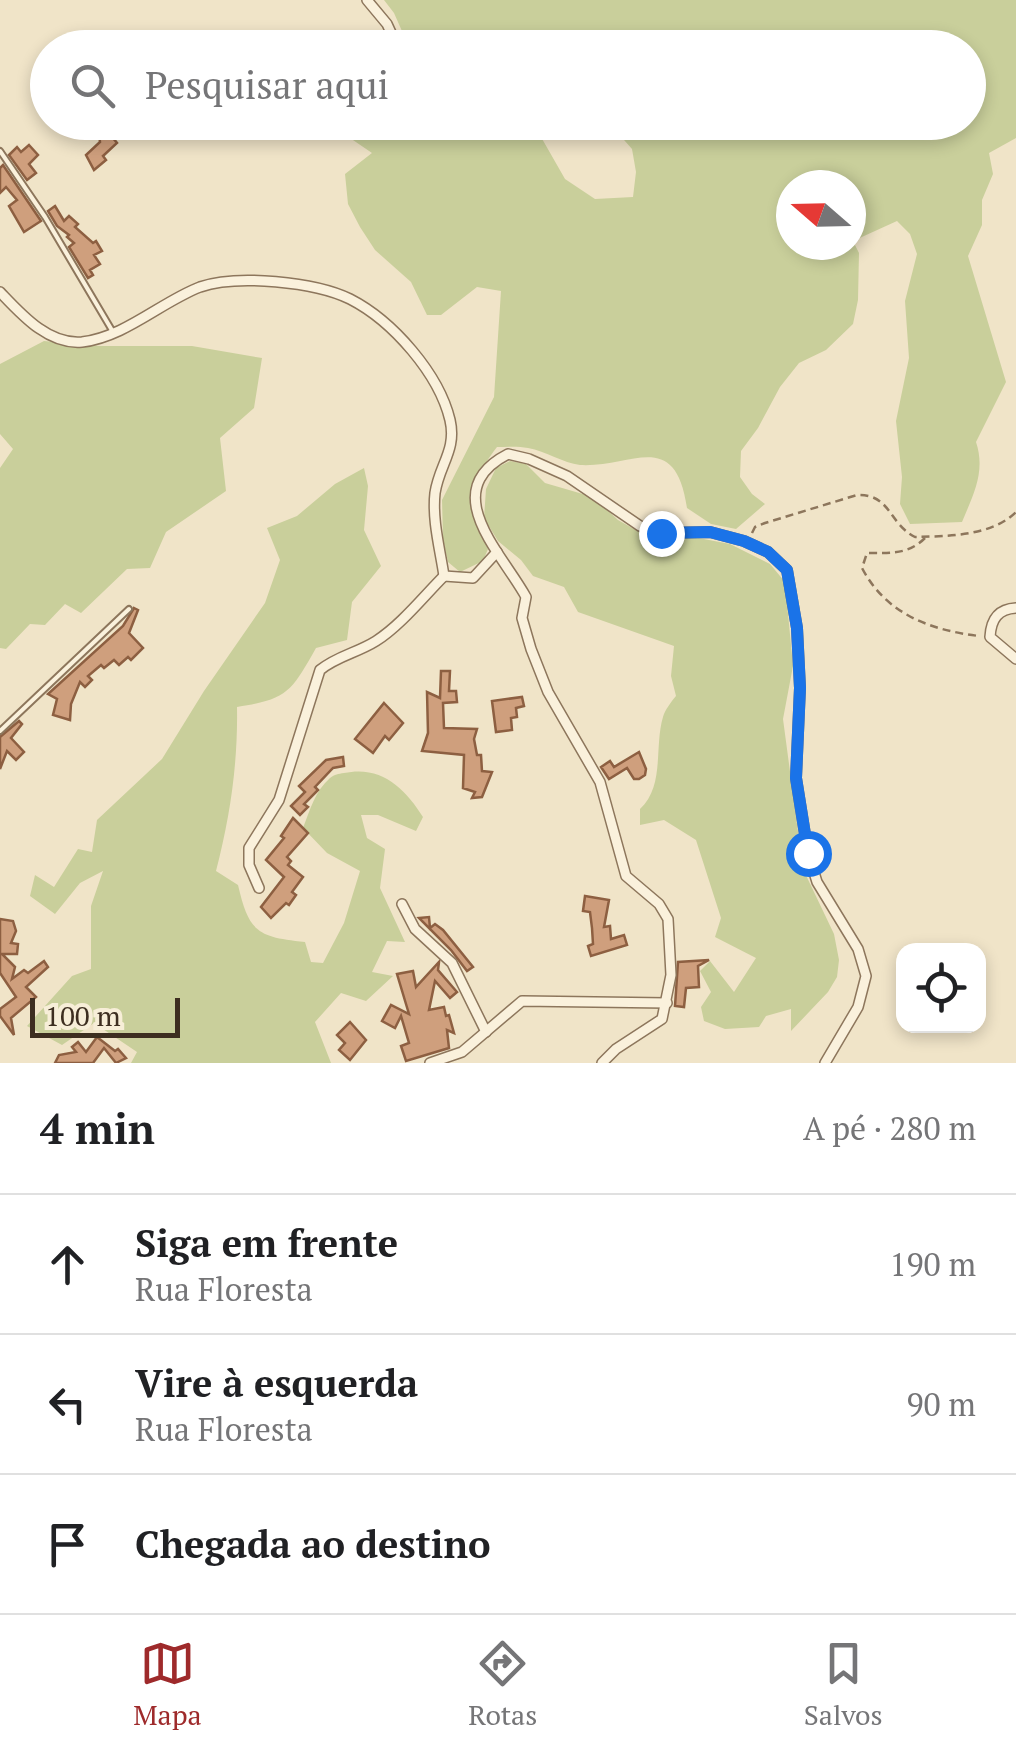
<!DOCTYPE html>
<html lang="pt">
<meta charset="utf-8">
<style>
body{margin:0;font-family:"PT Serif",serif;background:#f2f2f2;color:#202124}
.controls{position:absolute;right:30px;bottom:30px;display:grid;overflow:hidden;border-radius:20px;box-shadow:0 5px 15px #0003}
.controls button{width:90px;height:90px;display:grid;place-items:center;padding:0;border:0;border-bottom:2px solid #e0e0e0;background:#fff;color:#202124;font:50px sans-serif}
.compass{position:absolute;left:776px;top:170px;width:90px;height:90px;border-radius:50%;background:#fff;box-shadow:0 5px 15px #0003;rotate:290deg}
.scale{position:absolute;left:30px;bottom:25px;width:150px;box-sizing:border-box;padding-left:10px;border:5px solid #3d2e20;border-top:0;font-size:28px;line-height:35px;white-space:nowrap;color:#3d2e20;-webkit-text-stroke:8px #f7eed8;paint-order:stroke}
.stop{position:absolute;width:30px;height:30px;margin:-22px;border:8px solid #1a73e8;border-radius:50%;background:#fff}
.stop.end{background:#1a73e8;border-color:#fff;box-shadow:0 2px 10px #0008}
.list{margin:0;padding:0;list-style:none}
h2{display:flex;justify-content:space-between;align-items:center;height:130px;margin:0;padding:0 40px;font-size:42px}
h2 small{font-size:32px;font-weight:400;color:#757577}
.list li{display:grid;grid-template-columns:65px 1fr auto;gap:30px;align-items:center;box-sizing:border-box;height:140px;padding:0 40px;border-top:2px solid #e0e0e0}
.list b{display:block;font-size:38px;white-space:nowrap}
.list p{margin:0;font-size:32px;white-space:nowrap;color:#757577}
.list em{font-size:32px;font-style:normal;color:#757577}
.icon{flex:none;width:55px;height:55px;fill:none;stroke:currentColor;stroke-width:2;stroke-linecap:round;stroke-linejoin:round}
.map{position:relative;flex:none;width:1016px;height:1063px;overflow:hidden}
.search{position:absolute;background:#fff;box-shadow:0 5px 15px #0003;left:30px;right:30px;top:30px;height:110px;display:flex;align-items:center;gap:25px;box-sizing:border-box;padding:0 35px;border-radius:55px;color:#757577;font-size:38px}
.sheet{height:550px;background:#fff}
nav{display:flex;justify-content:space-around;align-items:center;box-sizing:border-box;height:140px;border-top:2px solid #e0e0e0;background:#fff;font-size:28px;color:#757577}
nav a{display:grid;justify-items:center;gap:5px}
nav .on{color:#9e2a2b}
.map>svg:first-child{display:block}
.green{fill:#c9cf9b;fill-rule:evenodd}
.building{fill:#cf9f7d;stroke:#8d5f41;stroke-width:2.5}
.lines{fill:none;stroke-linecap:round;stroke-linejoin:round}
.lane-casing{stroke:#8d765c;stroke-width:8}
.street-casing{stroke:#8d765c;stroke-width:12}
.path{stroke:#8d765c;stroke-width:2.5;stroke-dasharray:8 5;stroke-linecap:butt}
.lane{stroke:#faf1dc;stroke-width:4}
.street{stroke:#faf1dc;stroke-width:9}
.route{stroke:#1a73e8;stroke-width:12}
</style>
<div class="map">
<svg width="1016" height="1063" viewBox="0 0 1016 1063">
<rect width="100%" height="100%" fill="#f0e4c8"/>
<g class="green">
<path d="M384,0H1016V138L989,153L993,174L982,200V225L968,256L1006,382L976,442C986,472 973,495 962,522L910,524L900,504L902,477L896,421L909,358L905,301L917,254L910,234L897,221L853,241L859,253L858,300L853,324L826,350L799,363L780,387L758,428L741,451L740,477L752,494L765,504L736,529L711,524L687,508C675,427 632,468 580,465C563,463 546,451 528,448C518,446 507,447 497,447C466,488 466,503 488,549L483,561L460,572L448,562L443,539L442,500L494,397L501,291L477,287L441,315H427L411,282L375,250L360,227L348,204L345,174L372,153L328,123H533L565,179L595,199L633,197L636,172L632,149L609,123L968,122V48H584C561,35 550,31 526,47H409L394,13ZM791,185H851V245H791Z"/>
<polygon points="44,341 100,346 192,346 262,358 254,408 220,438 226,491 166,532 150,568 127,569 81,613 65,604 45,625 30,624 6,649 0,648 0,468 13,449 0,434 0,364"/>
<path d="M510,461L526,464L545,483L593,497L618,520L650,538L688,536L730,544L770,564L785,582L793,666L783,719L803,869L834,934L839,960L837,977L828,992L791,1031V1009L766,1016L759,1027L725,1029L704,1021L701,1007L711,992L700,971L710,961L734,992L756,958L715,937L721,918L696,840L664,820L640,825V809C665,786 654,747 663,717C665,710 671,702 676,696L671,676L674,646L578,612L564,587L533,576L521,560L498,541L484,518L486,489L496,468Z"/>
<path d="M364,468L368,486L364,530L381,566L352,602L347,640L316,648C291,692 288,699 237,707C238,764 230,817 216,871L238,885C249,932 257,937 305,942L311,962L323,963L344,923L360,871L327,853L303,828C310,810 315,791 330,778C335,774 338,774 344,773C381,765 405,788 423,817L416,831L378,815H361L367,838L385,849L380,888L405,942L387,941L372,972L393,976L366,1001L341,993L315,1022L331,1063H131L137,1052L94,1023L62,1045L27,1026L72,976L91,969V906L103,871L80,883L55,914L30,896L35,875L54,887L78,849L92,852L97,820L162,759L204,691L265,603L280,560L267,528L297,516L335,484Z"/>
</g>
<g class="building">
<polygon points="100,122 117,143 103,156 106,160 94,170 86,155 100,142 99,133 89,131 91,123"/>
<polygon points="29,145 38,155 29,164 36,173 27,180 9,155 17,147 21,152"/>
<polygon points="3,165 41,221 24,232 9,206 17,200 6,187 0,193 0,168"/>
<polygon points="55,206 64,221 69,216 78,224 75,227 93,243 96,241 102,251 94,255 100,264 90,270 93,275 88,278 69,247 74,243 67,237 69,235 57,226 48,211"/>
<polygon points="134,608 138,610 129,633 143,648 131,660 128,657 119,665 114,660 104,668 101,665 88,676 92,680 85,687 80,682 71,704 70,720 53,715 57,699 48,694 123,626"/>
<polygon points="441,671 450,671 449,691 456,691 457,702 443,703 444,728 477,729 474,739 477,755 481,755 482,771 492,772 482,797 472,798 475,792 463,788 464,755 422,751 428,733 427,692 440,698"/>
<polygon points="522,697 524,706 516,708 517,717 511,718 512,730 496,732 492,701"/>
<polygon points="384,703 403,723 389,740 385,736 373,753 355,739"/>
<polygon points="19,721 22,724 11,738 24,752 16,760 7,751 0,769 0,737"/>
<polygon points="639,752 646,769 645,775 639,779 634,779 627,768 609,779 601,767 610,761 614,767"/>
<polygon points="343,757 344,766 333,768 315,787 318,790 304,804 308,807 300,815 291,806 305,792 299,786 326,760"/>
<polygon points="293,818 308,833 287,857 291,861 288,865 303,877 292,892 296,895 289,905 286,903 271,918 261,907 284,877 266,860 284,838 281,836"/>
<polygon points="585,896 609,900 604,927 610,926 611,939 624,935 627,945 591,956 588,946 593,944 592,928 590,912 583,911"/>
<polygon points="429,917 430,928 435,924 443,930 473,967 467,971 451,950 419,918"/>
<polygon points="0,919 13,921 16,931 11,943 18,944 17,954 2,954 15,967 12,979 24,970 28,973 44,961 48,967 26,987 36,997 11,1018 14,1035 0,1016 0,1009 16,997 0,973"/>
<polygon points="709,960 698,966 699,987 686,988 684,1007 675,1006 678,962"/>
<polygon points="439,962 438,970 457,992 450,998 435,981 429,1010 444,1007 446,1016 449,1015 454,1033 447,1030 449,1048 406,1061 401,1046 409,1043 401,1016 395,1028 382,1021 391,1005 409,1014 397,974 413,971 416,987"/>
<polygon points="350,1022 366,1040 350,1060 339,1050 345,1043 337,1035"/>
<polygon points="97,1037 115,1051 118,1049 126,1058 116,1063 104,1048 93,1063 55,1063 59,1055 76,1052 72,1047 78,1042 86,1052"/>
</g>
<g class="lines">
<defs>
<g id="lane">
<polyline points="0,151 45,217 113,332"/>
<polyline points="0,731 129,609"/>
</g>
<g id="street">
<polyline points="367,0 387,24 398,48"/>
<path d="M0,292C21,314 48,345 82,342C125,337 161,302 200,287C237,274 315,282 350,299C393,321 439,374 450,420C457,450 439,465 435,493C432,520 440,549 444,576"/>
<polyline points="444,576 473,578 497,552"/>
<path d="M1016,608C998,609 991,619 990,637L1016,659"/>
<path d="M259,888L249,865V848L279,800L320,670C337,656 357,653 376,641C401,625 423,597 444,576"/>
<polyline points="402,904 415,929 452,963 486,1032"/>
<polyline points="430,1063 462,1052 522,1001 667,1003"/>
<path d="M602,1063L616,1049L662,1019L671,975L668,919L659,904L626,876L600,782L548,692L531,649L522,618L526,597C502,553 436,491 508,454L529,459L567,476L640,526L661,533L710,532L744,541L768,552L787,570L797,628L800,688L796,778L808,853L817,882L858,949L866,976L858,1007L825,1063"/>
</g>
</defs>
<use href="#lane" class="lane-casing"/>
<use href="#street" class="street-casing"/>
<g class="path">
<path d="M752,533L755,527L765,523L857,495C891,494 888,523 915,537C949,536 992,536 1016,512"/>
<path d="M925,538C908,555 890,553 867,553L862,568C886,614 930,630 979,636"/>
</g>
<use href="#lane" class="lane"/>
<use href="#street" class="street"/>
</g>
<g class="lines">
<polyline class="route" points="661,533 710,532 744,541 768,552 787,570 797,628 800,688 796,778 808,853"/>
</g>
</svg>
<div class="controls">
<button><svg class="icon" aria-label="locate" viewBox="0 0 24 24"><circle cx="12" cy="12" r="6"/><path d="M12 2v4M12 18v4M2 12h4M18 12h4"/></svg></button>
</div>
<svg class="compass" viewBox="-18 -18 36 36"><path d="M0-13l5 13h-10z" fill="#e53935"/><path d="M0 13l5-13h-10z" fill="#757577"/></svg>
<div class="scale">100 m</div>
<div class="stop" style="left:808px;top:853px"></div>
<div class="stop end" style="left:661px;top:533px"></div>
<div class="search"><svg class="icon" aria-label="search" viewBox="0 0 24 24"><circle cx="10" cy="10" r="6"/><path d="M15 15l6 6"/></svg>Pesquisar aqui</div>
</div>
<section class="sheet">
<h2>4 min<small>A pé · 280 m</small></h2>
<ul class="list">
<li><svg class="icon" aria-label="ahead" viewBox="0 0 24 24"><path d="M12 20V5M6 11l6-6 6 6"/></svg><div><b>Siga em frente</b><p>Rua Floresta</p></div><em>190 m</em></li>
<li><svg class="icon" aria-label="left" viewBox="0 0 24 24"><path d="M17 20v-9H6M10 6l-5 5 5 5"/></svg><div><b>Vire à esquerda</b><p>Rua Floresta</p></div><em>90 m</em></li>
<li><svg class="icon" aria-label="arrive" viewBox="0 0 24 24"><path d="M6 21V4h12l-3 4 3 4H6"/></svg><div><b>Chegada ao destino</b></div></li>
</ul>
</section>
<nav>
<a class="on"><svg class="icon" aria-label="map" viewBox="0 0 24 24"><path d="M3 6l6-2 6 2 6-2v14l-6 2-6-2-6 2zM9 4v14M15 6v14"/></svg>Mapa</a>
<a><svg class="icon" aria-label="directions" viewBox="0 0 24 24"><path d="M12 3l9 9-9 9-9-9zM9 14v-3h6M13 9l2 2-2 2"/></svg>Rotas</a>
<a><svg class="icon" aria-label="saved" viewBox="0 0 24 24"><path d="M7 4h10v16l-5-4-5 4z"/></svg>Salvos</a>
</nav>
